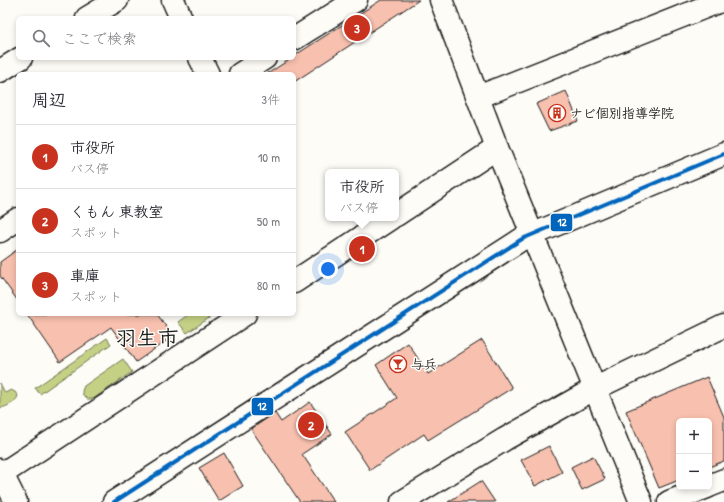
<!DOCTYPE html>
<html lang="ja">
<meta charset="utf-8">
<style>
body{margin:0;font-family:"Patrick Hand","Klee One",sans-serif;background:#f2f2f3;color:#2b2b33}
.controls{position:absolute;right:12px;bottom:12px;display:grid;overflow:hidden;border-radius:6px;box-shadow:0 2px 6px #0003}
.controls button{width:36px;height:36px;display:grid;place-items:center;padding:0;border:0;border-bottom:1px solid #e1e1e2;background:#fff;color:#2b2b33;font:20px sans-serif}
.you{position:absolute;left:328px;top:269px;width:14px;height:14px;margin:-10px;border:3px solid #fff;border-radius:50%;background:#1a73e8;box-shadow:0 0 0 6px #1a73e833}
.badge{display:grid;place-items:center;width:26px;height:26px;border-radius:50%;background:#c8321e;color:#fff;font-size:13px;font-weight:700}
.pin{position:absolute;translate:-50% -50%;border:2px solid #fff;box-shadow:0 1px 4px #0006}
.popup{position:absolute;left:325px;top:169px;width:74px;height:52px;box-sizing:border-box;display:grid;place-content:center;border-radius:6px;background:#fff;filter:drop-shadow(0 1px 3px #0005);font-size:13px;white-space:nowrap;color:#7c7c81}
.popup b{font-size:15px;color:#2b2b33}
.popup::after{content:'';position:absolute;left:50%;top:100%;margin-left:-8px;border:8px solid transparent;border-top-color:#fff}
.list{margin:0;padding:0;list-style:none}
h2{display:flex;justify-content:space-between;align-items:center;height:52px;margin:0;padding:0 16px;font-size:17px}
h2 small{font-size:13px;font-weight:400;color:#7c7c81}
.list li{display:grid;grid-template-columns:26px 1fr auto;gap:12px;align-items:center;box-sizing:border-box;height:64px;padding:0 16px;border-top:1px solid #e1e1e2}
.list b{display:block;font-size:15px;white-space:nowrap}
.list p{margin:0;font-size:13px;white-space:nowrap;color:#7c7c81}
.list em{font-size:13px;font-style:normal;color:#7c7c81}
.icon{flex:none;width:22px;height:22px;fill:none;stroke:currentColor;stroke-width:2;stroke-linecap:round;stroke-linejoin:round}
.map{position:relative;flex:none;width:724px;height:502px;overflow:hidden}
.search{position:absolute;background:#fff;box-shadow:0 2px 6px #0003;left:16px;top:16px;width:280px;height:44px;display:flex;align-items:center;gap:10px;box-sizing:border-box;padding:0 14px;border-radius:6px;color:#7c7c81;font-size:15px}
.panel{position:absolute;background:#fff;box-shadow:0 2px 6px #0003;left:16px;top:72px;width:280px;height:244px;border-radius:6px}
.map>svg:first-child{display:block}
.green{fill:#c4d185;stroke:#707650}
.building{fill:#f8c0ae;stroke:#1c1c1c}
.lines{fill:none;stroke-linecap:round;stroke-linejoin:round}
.minor-casing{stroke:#1c1c1c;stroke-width:25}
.minor{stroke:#fdfcf7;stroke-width:22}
.bus-1-casing{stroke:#fdfcf7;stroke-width:7}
.bus-1{stroke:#0065bd;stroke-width:4}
.labels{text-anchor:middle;stroke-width:3;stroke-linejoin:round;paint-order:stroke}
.poi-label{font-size:13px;font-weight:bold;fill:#1c1c1c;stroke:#fdfcf7;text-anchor:start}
.town-label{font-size:21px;font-weight:bold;fill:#1c1c1c;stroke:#fdfcf7}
.line-badge{stroke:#fdfcf7;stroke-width:1.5}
.badge-label{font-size:11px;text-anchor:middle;font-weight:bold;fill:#fff}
</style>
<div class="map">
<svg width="724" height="502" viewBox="0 0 724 502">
<rect width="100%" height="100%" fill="#fdfcf7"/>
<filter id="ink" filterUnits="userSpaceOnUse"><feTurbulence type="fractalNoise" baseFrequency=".025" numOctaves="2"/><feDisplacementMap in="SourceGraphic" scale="8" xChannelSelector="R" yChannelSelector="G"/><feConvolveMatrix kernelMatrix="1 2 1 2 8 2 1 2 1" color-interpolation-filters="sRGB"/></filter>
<g filter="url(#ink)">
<g class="green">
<polygon points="189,314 215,314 187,333 178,322"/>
<polygon points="107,338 111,344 40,394 35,388"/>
<polygon points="123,359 132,372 93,399 87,399 83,395 82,391 84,386"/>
<path d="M0,383L5,393L11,390L15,392L18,396C16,402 7,407 0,408Z"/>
</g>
<g class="building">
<polygon points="381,0 419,0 294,82 294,74 267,74 292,58 294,58 294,56"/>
<polygon points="566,91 578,121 549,131 536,104"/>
<polygon points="18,249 18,301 0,276 0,262"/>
<polygon points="27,314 157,314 173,336 136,362 111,327 60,362"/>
<polygon points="482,340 512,388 428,440 424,434 370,470 345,432 397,398 376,365 408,343 428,374"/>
<polygon points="707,377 724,417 724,461 709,467 709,421 679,421 679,480 659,488 626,411"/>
<polygon points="310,402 332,434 302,454 334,502 300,502 251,429 275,413 281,422"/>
<polygon points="549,446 562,472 535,486 521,460"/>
<polygon points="224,453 243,486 219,501 199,468"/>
<polygon points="593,456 605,479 582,490 571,467"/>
<polygon points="481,481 495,502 448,502"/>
</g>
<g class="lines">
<defs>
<g id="minor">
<polyline points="173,0 181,18"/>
<polyline points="441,0 497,148 641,502"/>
<polyline points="87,18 117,0"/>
<polyline points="294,39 356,0"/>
<polyline points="200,58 208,74"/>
<polyline points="0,71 21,58"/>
<polyline points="240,74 265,58"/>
<polyline points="478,97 723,0"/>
<polyline points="396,215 497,148"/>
<polyline points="0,231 18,219"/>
<polyline points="294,282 391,218"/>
<polyline points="0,470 16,502"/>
<polyline points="2,474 245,314"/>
<polyline points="709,486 724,480"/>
<polyline points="114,502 522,239 724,154"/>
<polyline points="402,502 505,439 594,389 724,326"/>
<polyline points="669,502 707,487"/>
</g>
</defs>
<use href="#minor" class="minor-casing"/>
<use href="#minor" class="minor"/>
<defs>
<polyline id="bus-1" points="114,502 522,239 724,154"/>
</defs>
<use href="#bus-1" class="bus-1-casing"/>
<use href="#bus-1" class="bus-1"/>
</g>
</g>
<defs>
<symbol id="building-ring" viewBox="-11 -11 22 22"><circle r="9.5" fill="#fdfcf7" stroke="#c8321e" stroke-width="1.5"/><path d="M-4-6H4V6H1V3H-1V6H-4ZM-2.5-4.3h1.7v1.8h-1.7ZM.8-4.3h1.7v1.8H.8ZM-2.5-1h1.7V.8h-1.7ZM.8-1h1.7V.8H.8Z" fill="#c8321e"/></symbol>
<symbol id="bar-ring" viewBox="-11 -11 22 22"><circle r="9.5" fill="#fdfcf7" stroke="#c8321e" stroke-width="1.5"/><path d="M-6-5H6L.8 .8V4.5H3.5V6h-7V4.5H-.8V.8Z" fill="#c8321e"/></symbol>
</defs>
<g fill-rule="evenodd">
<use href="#building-ring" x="547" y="103" width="20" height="20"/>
<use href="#bar-ring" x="388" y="354" width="20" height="20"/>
</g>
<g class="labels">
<g class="poi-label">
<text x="570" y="118">ナビ個別指導学院</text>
<text x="411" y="369">与兵</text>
</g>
<g class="town-label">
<text x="147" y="345">羽生市</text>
</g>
</g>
<g class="line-badge">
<rect x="550" y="213" width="23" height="19" rx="4" fill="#0065bd"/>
<rect x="251" y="397" width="23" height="19" rx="4" fill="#0065bd"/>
</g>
<g class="badge-label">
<text x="562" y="226">12</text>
<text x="262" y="410">12</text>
</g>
</svg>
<div class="controls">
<button>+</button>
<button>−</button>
</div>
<div class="you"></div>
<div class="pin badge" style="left:362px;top:249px">1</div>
<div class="popup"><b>市役所</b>バス停</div>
<div class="pin badge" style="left:311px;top:425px">2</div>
<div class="pin badge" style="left:357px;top:28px">3</div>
<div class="search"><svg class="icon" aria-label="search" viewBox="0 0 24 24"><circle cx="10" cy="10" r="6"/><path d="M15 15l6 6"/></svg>ここで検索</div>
<section class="panel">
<h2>周辺<small>3件</small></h2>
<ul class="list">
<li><span class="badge">1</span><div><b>市役所</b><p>バス停</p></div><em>10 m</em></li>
<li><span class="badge">2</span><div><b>くもん 東教室</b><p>スポット</p></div><em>50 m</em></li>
<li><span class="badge">3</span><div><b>車庫</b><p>スポット</p></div><em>80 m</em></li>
</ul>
</section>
</div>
